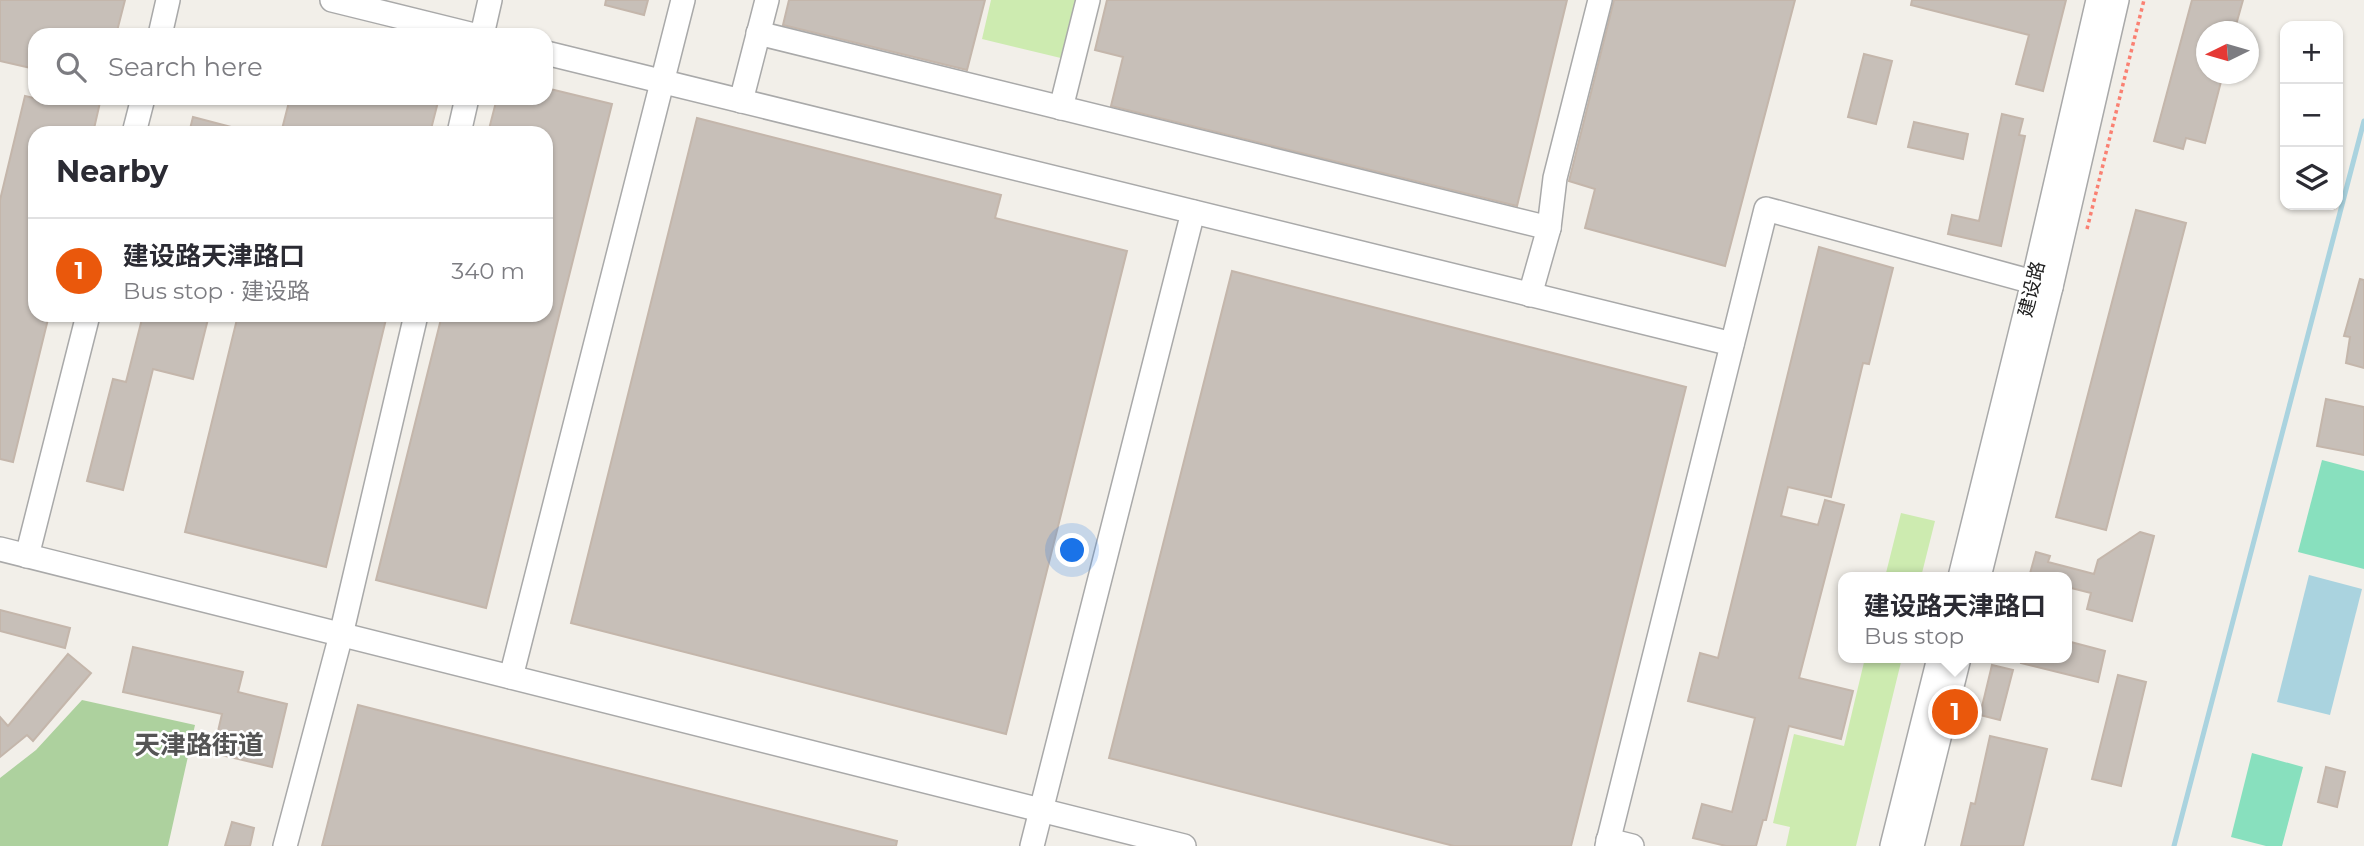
<!DOCTYPE html>
<meta charset="utf-8">
<style>
body{margin:0;font-family:Montserrat,"Noto Sans SC",sans-serif;background:#f7f7f7;color:#2b2b33}
.controls{position:absolute;right:21px;top:21px;display:grid;overflow:hidden;border-radius:14px;box-shadow:0 2px 5px #0004}
.controls button{width:63px;height:63px;display:grid;place-items:center;padding:0;border:0;border-bottom:2px solid #e1e1e2;background:#fff;color:#2b2b33;font:35px sans-serif}
.compass{position:absolute;left:2196px;top:21px;width:63px;height:63px;border-radius:50%;background:#fff;box-shadow:0 2px 5px #0004;rotate:265deg}
.you{position:absolute;left:1073px;top:551px;width:24px;height:24px;margin:-18px;border:5px solid #fff;border-radius:50%;background:#1a73e8;box-shadow:0 0 0 10px #1a73e833}
.badge{display:grid;place-items:center;width:46px;height:46px;border-radius:50%;background:#ea580c;color:#fff;font-size:23px;font-weight:700}
.pin{position:absolute;translate:-50% -50%;border:4px solid #fff;box-shadow:0 2px 7px #0006}
.popup{position:absolute;left:1838px;top:572px;width:234px;height:91px;box-sizing:border-box;display:grid;place-content:center;border-radius:14px;background:#fff;filter:drop-shadow(0 2px 5px #0005);font-size:23px;white-space:nowrap;color:#7c7c81}
.popup b{font-size:26px;color:#2b2b33}
.popup::after{content:'';position:absolute;left:50%;top:100%;margin-left:-14px;border:14px solid transparent;border-top-color:#fff}
.list{margin:0;padding:0;list-style:none}
h2{display:flex;justify-content:space-between;align-items:center;height:91px;margin:0;padding:0 28px;font-size:30px}
h2 small{font-size:23px;font-weight:400;color:#7c7c81}
.list li{display:grid;grid-template-columns:46px 1fr auto;gap:21px;align-items:center;box-sizing:border-box;height:105px;padding:0 28px;border-top:2px solid #e1e1e2}
.list b{display:block;font-size:26px;white-space:nowrap}
.list p{margin:0;font-size:23px;white-space:nowrap;color:#7c7c81}
.list em{font-size:23px;font-style:normal;color:#7c7c81}
.icon{flex:none;width:38px;height:38px;fill:none;stroke:currentColor;stroke-width:2;stroke-linecap:round;stroke-linejoin:round}
.map{position:relative;flex:none;width:2364px;height:846px;overflow:hidden}
.search{position:absolute;background:#fff;box-shadow:0 2px 5px #0004;left:28px;top:28px;width:525px;height:77px;display:flex;align-items:center;gap:18px;box-sizing:border-box;padding:0 24px;border-radius:21px;color:#7c7c81;font-size:26px}
.panel{position:absolute;background:#fff;box-shadow:0 2px 5px #0004;left:28px;top:126px;width:525px;height:196px;border-radius:21px}
.map>svg:first-child{display:block}
.grass{fill:#cdebb0}
.forest{fill:#add19e}
.pitch{fill:#88e0be}
.water{fill:#aad3df}
.lines{fill:none;stroke-linecap:round;stroke-linejoin:round}
.stream{stroke:#aad3df;stroke-width:5}
.building{fill:#c7bfb8;stroke:#c4b6ab;stroke-width:2}
.minor-casing{stroke:#a9a9a9;stroke-width:26}
.path{stroke:#fa8072;stroke-width:3.5;stroke-dasharray:3.5 3.5;stroke-linecap:butt}
.minor{stroke:#fff;stroke-width:23}
.labels{text-anchor:middle;stroke-width:5;stroke-linejoin:round;paint-order:stroke}
.street-label{font-size:19px;fill:#222;stroke:#fff}
.district-label{font-size:26px;font-weight:bold;fill:#555;stroke:#fff}
</style>
<div class="map">
<svg width="2364" height="846" viewBox="0 0 2364 846">
<rect width="100%" height="100%" fill="#f2efe9"/>
<g class="grass">
<polygon points="991,0 1079,0 1065,59 982,39"/>
<polygon points="1901,513 1935,521 1921,577 1885,577"/>
<polygon points="1865,658 1902,658 1856,846 1786,846 1790,827 1773,823 1794,734 1844,746"/>
</g>
<polygon class="forest" points="82,700 195,725 168,846 0,846 0,778 36,750"/>
<g class="pitch">
<polygon points="2322,460 2364,471 2364,569 2298,552"/>
<polygon points="2252,753 2303,767 2282,846 2266,846 2231,837"/>
</g>
<polygon class="water" points="2309,575 2362,589 2330,715 2277,702"/>
<g class="lines">
<polyline class="stream" points="2174,846 2364,121"/>
</g>
<g class="building">
<polygon points="0,0 125,0 116,35 35,35 35,69 0,61"/>
<polygon points="606,0 648,0 644,15 605,5"/>
<polygon points="789,0 985,0 967,70 783,25"/>
<polygon points="1107,0 1567,0 1517,206 1111,106 1123,57 1095,50"/>
<polygon points="1614,0 1795,0 1725,266 1585,228 1595,189 1569,181"/>
<polygon points="1912,0 2066,0 2043,91 2016,84 2029,35 1911,5"/>
<polygon points="2192,0 2243,0 2234,32 2207,32 2207,74 2223,74 2205,143 2186,138 2183,149 2154,141"/>
<polygon points="1864,54 1892,61 1876,124 1848,117"/>
<polygon points="546,88 612,104 486,608 376,580 442,315 546,315 546,133 488,133 497,98 546,98"/>
<polygon points="25,96 59,104 61,98 101,98 93,133 35,133 35,315 49,315 13,462 0,459 0,200"/>
<polygon points="290,98 439,98 430,133 281,133"/>
<polygon points="2002,114 2023,119 2019,135 2025,136 2001,246 1948,234 1952,215 1979,221"/>
<polygon points="193,117 235,128 234,133 189,133"/>
<polygon points="697,118 1001,195 995,218 1127,251 1006,734 571,623"/>
<polygon points="1914,122 1968,134 1963,159 1908,147"/>
<polygon points="2136,210 2186,223 2106,530 2056,517"/>
<polygon points="1819,247 1893,268 1869,364 1863,363 1831,497 1788,487 1781,516 1818,525 1825,500 1844,505 1799,678 1853,691 1841,739 1789,726 1766,820 1763,820 1756,846 1726,846 1693,838 1702,804 1732,812 1755,718 1688,701 1700,653 1718,658"/>
<polygon points="1232,271 1686,387 1571,846 1454,846 1109,758"/>
<polygon points="2360,279 2364,280 2364,368 2346,363 2350,337 2344,336"/>
<polygon points="143,315 209,315 193,379 153,369 123,490 87,481 113,379 126,382"/>
<polygon points="238,315 387,315 326,567 185,532"/>
<polygon points="2326,399 2364,407 2364,455 2317,446"/>
<polygon points="2140,532 2154,536 2132,621 2087,609 2091,593 2067,587 2067,577 2029,577 2036,552 2050,556 2048,562 2094,574 2098,560"/>
<polygon points="0,610 70,628 65,648 0,631"/>
<polygon points="2067,641 2105,651 2098,682 2021,663 2022,658 2067,658"/>
<polygon points="133,647 243,672 238,692 287,704 272,767 213,753 222,714 123,692"/>
<polygon points="68,654 91,673 33,741 27,735 0,757 0,717 8,726"/>
<polygon points="1992,665 2013,670 2000,720 1980,715"/>
<polygon points="2118,675 2146,682 2121,786 2092,779"/>
<polygon points="358,705 897,841 896,846 322,846"/>
<polygon points="1990,736 2047,749 2023,846 1961,846 1971,803 1975,804"/>
<polygon points="2326,767 2345,772 2337,807 2318,802"/>
<polygon points="232,822 254,828 250,846 225,846"/>
</g>
<g class="lines">
<defs>
<g id="minor">
<polyline points="332,0 474,35"/>
<polyline points="758,33 1549,228"/>
<polyline points="160,35 168,0"/>
<polyline points="482,35 490,0"/>
<polyline points="546,53 1732,344"/>
<polyline points="741,101 767,0"/>
<polyline points="1061,108 1088,0"/>
<polyline points="134,133 143,98"/>
<polyline points="459,133 467,98"/>
<polyline points="1530,295 1549,228 1555,178 1600,0"/>
<polyline points="0,549 1184,846"/>
<polyline points="27,556 88,315"/>
<polyline points="1960,577 2033,282 2098,0"/>
<polyline points="1979,577 2051,287 2117,0"/>
<polyline points="511,677 683,0"/>
<polyline points="1608,840 1632,846"/>
<polyline points="285,846 341,635 416,315"/>
<polyline points="1032,846 1193,212"/>
<polyline points="1607,846 1766,209 2051,287"/>
<polyline points="1892,846 1939,658"/>
<polyline points="1912,846 1959,658"/>
</g>
</defs>
<use href="#minor" class="minor-casing"/>
<polyline class="path" points="2087,229 2144,0"/>
<use href="#minor" class="minor"/>
</g>
<g class="labels">
<g class="street-label">
<text transform="translate(2031 289) rotate(-76)" y="7">建设路</text>
</g>
<g class="district-label">
<text x="199" y="754">天津路街道</text>
</g>
</g>
</svg>
<div class="controls">
<button>+</button>
<button>−</button>
<button><svg class="icon" aria-label="layers" viewBox="0 0 24 24"><path d="M12 4l9 5-9 5-9-5zM3 14l9 5 9-5"/></svg></button>
</div>
<svg class="compass" viewBox="-18 -18 36 36"><path d="M0-13l5 13h-10z" fill="#e53935"/><path d="M0 13l5-13h-10z" fill="#7c7c81"/></svg>
<div class="you"></div>
<div class="pin badge" style="left:1955px;top:712px">1</div>
<div class="popup"><b>建设路天津路口</b>Bus stop</div>
<div class="search"><svg class="icon" aria-label="search" viewBox="0 0 24 24"><circle cx="10" cy="10" r="6"/><path d="M15 15l6 6"/></svg>Search here</div>
<section class="panel">
<h2>Nearby<small></small></h2>
<ul class="list">
<li><span class="badge">1</span><div><b>建设路天津路口</b><p>Bus stop · 建设路</p></div><em>340 m</em></li>
</ul>
</section>
</div>
